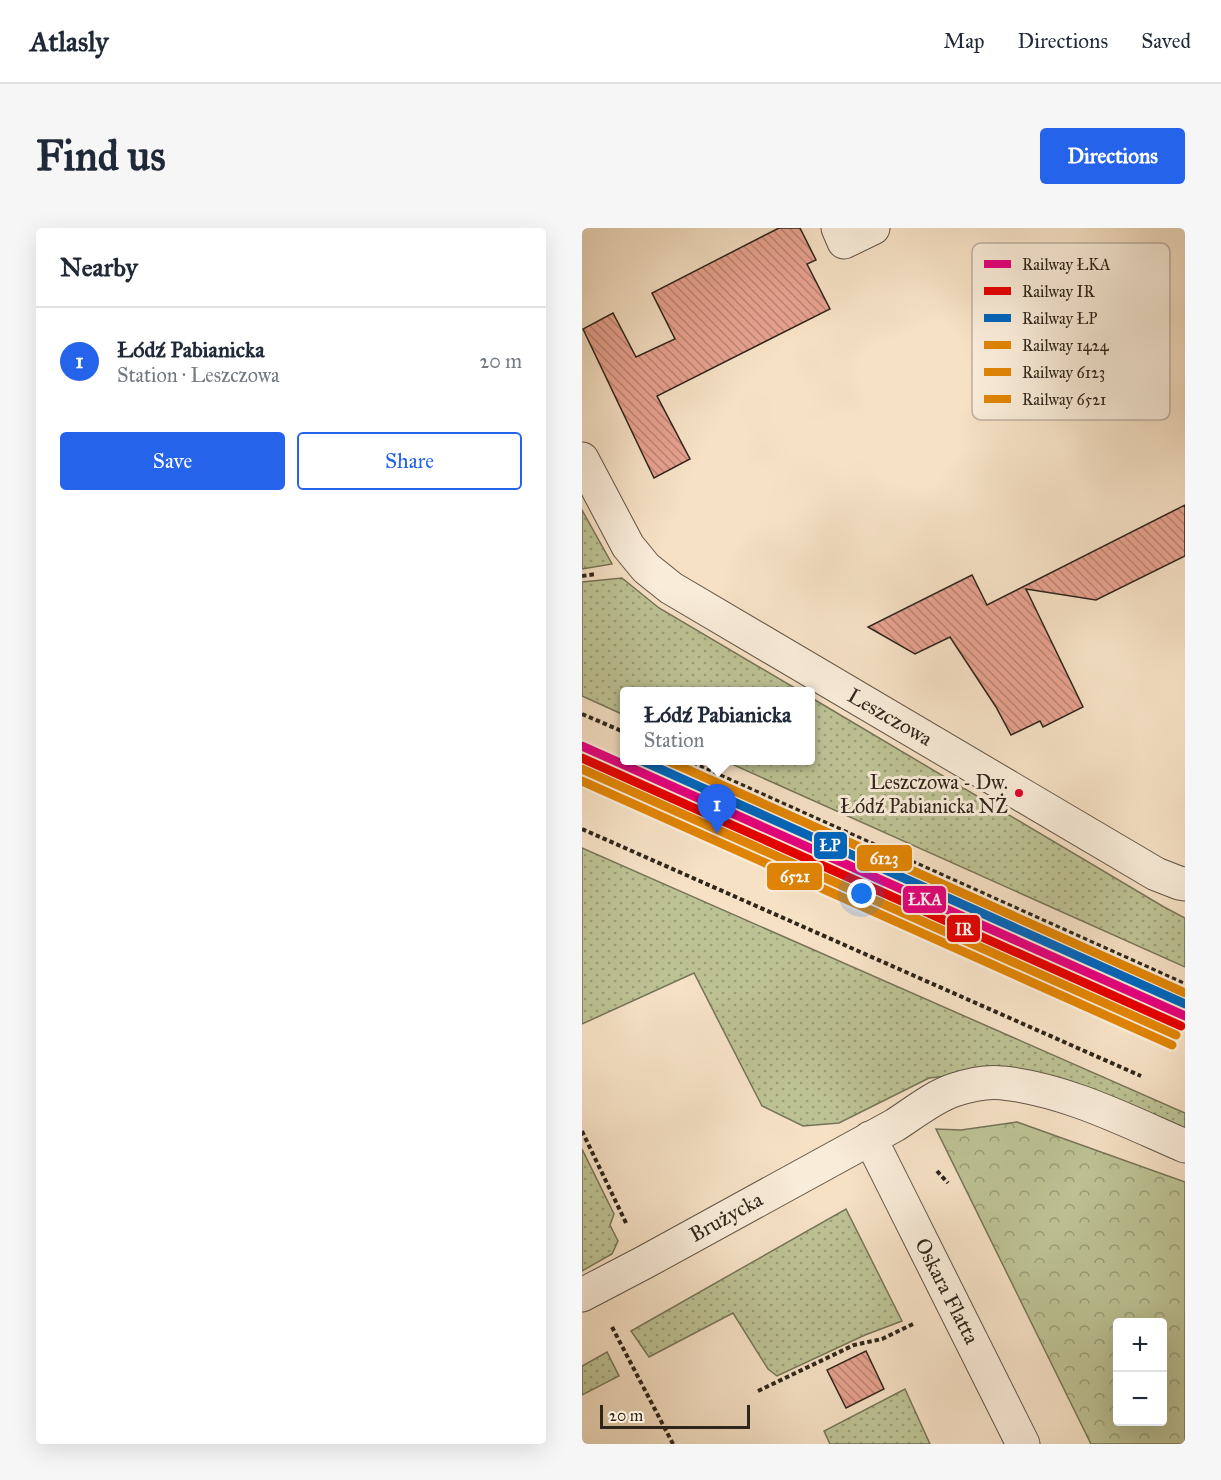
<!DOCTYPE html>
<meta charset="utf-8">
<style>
body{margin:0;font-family:"IM FELL Great Primer",serif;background:#f6f6f7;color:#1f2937}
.controls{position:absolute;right:18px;bottom:18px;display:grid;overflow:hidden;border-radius:6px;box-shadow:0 6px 24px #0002}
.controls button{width:54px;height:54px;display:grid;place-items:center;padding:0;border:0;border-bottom:2px solid #e0e1e3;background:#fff;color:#1f2937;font:30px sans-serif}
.scale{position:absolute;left:18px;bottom:15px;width:150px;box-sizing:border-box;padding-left:6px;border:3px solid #2e251b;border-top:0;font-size:16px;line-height:21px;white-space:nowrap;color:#2e251b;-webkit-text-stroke:4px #f9ecd9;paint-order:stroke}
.you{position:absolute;left:280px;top:666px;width:21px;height:21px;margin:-15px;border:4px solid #fff;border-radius:50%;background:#1a73e8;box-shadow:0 0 0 9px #1a73e833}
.badge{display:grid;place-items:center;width:39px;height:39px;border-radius:50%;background:#2563eb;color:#fff;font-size:20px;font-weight:700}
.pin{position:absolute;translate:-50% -50px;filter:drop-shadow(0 2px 3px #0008)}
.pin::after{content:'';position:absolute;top:32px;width:21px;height:18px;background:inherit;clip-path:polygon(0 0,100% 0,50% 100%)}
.popup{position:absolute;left:38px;top:459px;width:195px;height:78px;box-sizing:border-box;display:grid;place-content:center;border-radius:6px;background:#fff;filter:drop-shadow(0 2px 4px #0005);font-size:20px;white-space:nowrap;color:#747a83}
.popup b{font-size:22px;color:#1f2937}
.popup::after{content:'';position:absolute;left:50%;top:100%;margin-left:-12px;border:12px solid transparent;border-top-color:#fff}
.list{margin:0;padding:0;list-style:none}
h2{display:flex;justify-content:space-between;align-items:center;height:78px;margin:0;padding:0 24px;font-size:26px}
h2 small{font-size:20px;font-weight:400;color:#747a83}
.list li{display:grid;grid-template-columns:39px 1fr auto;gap:18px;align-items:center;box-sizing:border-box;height:108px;padding:0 24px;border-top:2px solid #e0e1e3}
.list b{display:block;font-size:22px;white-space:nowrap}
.list p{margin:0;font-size:20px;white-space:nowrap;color:#747a83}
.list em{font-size:20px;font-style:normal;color:#747a83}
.actions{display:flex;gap:12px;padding:18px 24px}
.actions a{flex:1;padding:14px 0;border:2px solid #2563eb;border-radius:6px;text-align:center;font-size:21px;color:#2563eb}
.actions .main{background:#2563eb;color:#fff}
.map{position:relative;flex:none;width:603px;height:1216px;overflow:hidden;border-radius:6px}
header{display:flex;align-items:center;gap:36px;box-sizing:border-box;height:84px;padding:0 30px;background:#fff;border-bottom:2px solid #e0e1e3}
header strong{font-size:28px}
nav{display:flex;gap:33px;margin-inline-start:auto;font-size:21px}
.intro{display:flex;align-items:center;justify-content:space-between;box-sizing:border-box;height:144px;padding:0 36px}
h1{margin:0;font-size:42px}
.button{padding:15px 27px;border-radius:6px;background:#2563eb;color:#fff;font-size:21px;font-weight:700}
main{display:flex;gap:36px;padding:0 36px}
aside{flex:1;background:#fff;border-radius:6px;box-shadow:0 6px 24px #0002}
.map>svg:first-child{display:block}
.grass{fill:url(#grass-dots);stroke:#767458;stroke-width:1.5}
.forest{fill:url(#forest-crowns);stroke:#767458;stroke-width:1.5;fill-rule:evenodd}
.building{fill:url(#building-back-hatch);stroke:#2e251b;stroke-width:1.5}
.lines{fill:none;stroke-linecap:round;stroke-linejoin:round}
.minor-casing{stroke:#605446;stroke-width:35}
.path{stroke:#2e251b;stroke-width:4;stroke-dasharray:4.5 3;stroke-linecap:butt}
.minor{stroke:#f9ecd9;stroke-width:33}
.rail-1-casing{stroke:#f9ecd9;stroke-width:14}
.rail-2-casing{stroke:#f9ecd9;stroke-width:14}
.rail-3-casing{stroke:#f9ecd9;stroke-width:14}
.rail-4-casing{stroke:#f9ecd9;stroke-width:14}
.rail-5-casing{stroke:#f9ecd9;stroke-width:14}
.rail-6-casing{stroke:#f9ecd9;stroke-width:14}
.rail-1{stroke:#e5007d;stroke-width:9}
.rail-2{stroke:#e50000;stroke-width:9}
.rail-3{stroke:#0065bd;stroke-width:9}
.rail-4{stroke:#e08404;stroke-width:9}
.rail-5{stroke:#e08404;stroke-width:9}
.rail-6{stroke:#e08404;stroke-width:9}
.bus-dot{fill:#e4002b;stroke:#f9ecd9;stroke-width:2}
.labels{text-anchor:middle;stroke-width:6;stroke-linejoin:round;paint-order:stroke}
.bus-label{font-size:20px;fill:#2e251b;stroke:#f9ecd9;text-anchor:end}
.street-label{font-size:21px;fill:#2e251b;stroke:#f9ecd9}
.key{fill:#f9ecd9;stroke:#bcb0a0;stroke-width:1.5}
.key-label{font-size:16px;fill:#2e251b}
.line-badge{stroke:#f9ecd9;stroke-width:2}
.badge-label{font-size:16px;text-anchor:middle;font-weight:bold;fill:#fff}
</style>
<header>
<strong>Atlasly</strong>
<nav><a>Map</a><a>Directions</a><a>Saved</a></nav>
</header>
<div class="intro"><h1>Find us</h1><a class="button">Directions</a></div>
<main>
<aside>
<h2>Nearby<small></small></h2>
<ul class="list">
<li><span class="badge">1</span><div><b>Łódź Pabianicka</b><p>Station · Leszczowa</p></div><em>20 m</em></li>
</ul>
<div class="actions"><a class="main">Save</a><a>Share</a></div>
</aside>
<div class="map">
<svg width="603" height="1216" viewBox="0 0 603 1216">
<defs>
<pattern id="grass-dots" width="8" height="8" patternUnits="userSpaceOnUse" patternTransform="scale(1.5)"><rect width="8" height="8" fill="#bdc294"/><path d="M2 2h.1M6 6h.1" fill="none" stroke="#9a9d78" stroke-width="1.8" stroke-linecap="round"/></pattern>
<pattern id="forest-crowns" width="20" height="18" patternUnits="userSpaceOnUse" patternTransform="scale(1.5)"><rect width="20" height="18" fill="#bdc294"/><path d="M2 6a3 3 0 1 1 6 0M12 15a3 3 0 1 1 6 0" fill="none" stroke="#9a9d78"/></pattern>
<pattern id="building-back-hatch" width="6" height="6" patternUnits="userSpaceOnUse" patternTransform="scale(1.5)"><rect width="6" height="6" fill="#e8a290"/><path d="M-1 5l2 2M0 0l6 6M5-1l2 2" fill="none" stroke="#bc8475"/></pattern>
</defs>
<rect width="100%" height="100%" fill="#f6e1c5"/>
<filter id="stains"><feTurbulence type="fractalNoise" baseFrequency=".00333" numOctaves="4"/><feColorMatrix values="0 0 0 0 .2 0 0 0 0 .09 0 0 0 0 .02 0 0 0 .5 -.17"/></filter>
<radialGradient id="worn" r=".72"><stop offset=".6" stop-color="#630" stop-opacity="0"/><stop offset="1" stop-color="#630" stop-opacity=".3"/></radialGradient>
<g class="grass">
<polygon points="0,282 30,336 0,341"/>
<polygon points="40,350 77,380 218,463 42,464 42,487 0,468 0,354"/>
<polygon points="228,469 582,679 603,690 603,739 143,533 228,532"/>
<polygon points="0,620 603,885 603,907 420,842 347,850 257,895 221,898 180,878 112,745 0,796"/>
<polygon points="0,921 32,986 28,997 36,1013 30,1026 0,1043"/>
<polygon points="264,981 320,1093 283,1107 195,1148 186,1141 151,1085 67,1129 49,1103"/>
<polygon points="25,1124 37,1148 0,1167 0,1138"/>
<polygon points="323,1161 348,1216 248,1216 242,1203"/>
</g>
<path class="forest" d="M435,894L603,954V1216H509L354,901L379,902ZM536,1094H580V1194H536Z"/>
<g class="building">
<polygon points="197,0 218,0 234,32 225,36 248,81 75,168 108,231 72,250 1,101 31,85 54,129 93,111 70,65"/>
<polygon points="603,277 603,328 514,372 444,361 501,479 461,499 458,493 429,507 414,479 368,409 333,426 286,399 390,347 405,377"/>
<polygon points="284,1123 302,1161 264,1180 245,1142"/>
</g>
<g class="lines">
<defs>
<g id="minor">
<polyline points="256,0 262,14 291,0"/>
<polyline points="0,231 46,318 64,340 89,360 574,646 597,655 603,656"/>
<polyline points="288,910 441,1216"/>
<path d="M0,1067L63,1034L313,897C330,886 353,868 372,862C387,857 406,853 421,855C485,862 545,893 603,918"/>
</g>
</defs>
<use href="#minor" class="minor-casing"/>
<g class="path">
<polyline points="0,348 14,346"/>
<polyline points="0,486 42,504"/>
<polyline points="104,532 603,756"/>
<polyline points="0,601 559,848"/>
<polyline points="0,903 44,995"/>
<polyline points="355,943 366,955"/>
<polyline points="30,1099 91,1216"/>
<polyline points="176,1163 272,1117 300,1111 331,1096"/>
</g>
<use href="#minor" class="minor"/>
<defs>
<polyline id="rail-1" points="0,518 603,788"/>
<polyline id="rail-2" points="0,530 599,798"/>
<polyline id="rail-3" points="58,532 603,776"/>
<polyline id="rail-4" points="0,541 594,807"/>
<polyline id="rail-5" points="84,532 603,765"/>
<polyline id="rail-6" points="0,553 590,817"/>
</defs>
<use href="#rail-1" class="rail-1-casing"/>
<use href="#rail-2" class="rail-2-casing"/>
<use href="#rail-3" class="rail-3-casing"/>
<use href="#rail-4" class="rail-4-casing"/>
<use href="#rail-5" class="rail-5-casing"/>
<use href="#rail-6" class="rail-6-casing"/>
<use href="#rail-1" class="rail-1"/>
<use href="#rail-2" class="rail-2"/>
<use href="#rail-3" class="rail-3"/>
<use href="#rail-4" class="rail-4"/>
<use href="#rail-5" class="rail-5"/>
<use href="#rail-6" class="rail-6"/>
</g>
<circle class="bus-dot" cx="437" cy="565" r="5"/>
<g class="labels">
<g class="bus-label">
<text x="426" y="561">Leszczowa - Dw.<tspan x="426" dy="24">Łódź Pabianicka NŻ</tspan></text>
</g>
<g class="street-label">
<text transform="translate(308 489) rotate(30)" y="7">Leszczowa</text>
<text transform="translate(144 989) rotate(-29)" y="7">Brużycka</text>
<text transform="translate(365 1063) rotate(63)" y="7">Oskara Flatta</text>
</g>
</g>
<rect x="390" y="15" width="198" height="177" rx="9" class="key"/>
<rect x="402" y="32" width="27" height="8" fill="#e5007d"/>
<rect x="402" y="59" width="27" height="8" fill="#e50000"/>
<rect x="402" y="86" width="27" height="8" fill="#0065bd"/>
<rect x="402" y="113" width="27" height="8" fill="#e08404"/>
<rect x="402" y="140" width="27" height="8" fill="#e08404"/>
<rect x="402" y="167" width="27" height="8" fill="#e08404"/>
<g class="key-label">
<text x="440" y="42">Railway ŁKA</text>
<text x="440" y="69">Railway IR</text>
<text x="440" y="96">Railway ŁP</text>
<text x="440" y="123">Railway 1424</text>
<text x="440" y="150">Railway 6123</text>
<text x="440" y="177">Railway 6521</text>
</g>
<g class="line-badge">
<rect x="231" y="603" width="35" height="29" rx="6" fill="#0065bd"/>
<rect x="274" y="616" width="57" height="28" rx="6" fill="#e08404"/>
<rect x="184" y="634" width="57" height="29" rx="6" fill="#e08404"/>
<rect x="320" y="657" width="45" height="29" rx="6" fill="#e5007d"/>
<rect x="364" y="686" width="35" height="29" rx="6" fill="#e50000"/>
</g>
<g class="badge-label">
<text x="248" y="623">ŁP</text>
<text x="302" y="636">6123</text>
<text x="213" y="654">6521</text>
<text x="343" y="677">ŁKA</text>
<text x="382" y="707">IR</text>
</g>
<rect width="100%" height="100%" filter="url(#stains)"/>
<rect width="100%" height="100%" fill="url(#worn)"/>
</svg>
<div class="controls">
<button>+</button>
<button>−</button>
</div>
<div class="scale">20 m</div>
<div class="you"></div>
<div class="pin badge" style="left:135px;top:606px">1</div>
<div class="popup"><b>Łódź Pabianicka</b>Station</div>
</div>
</main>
